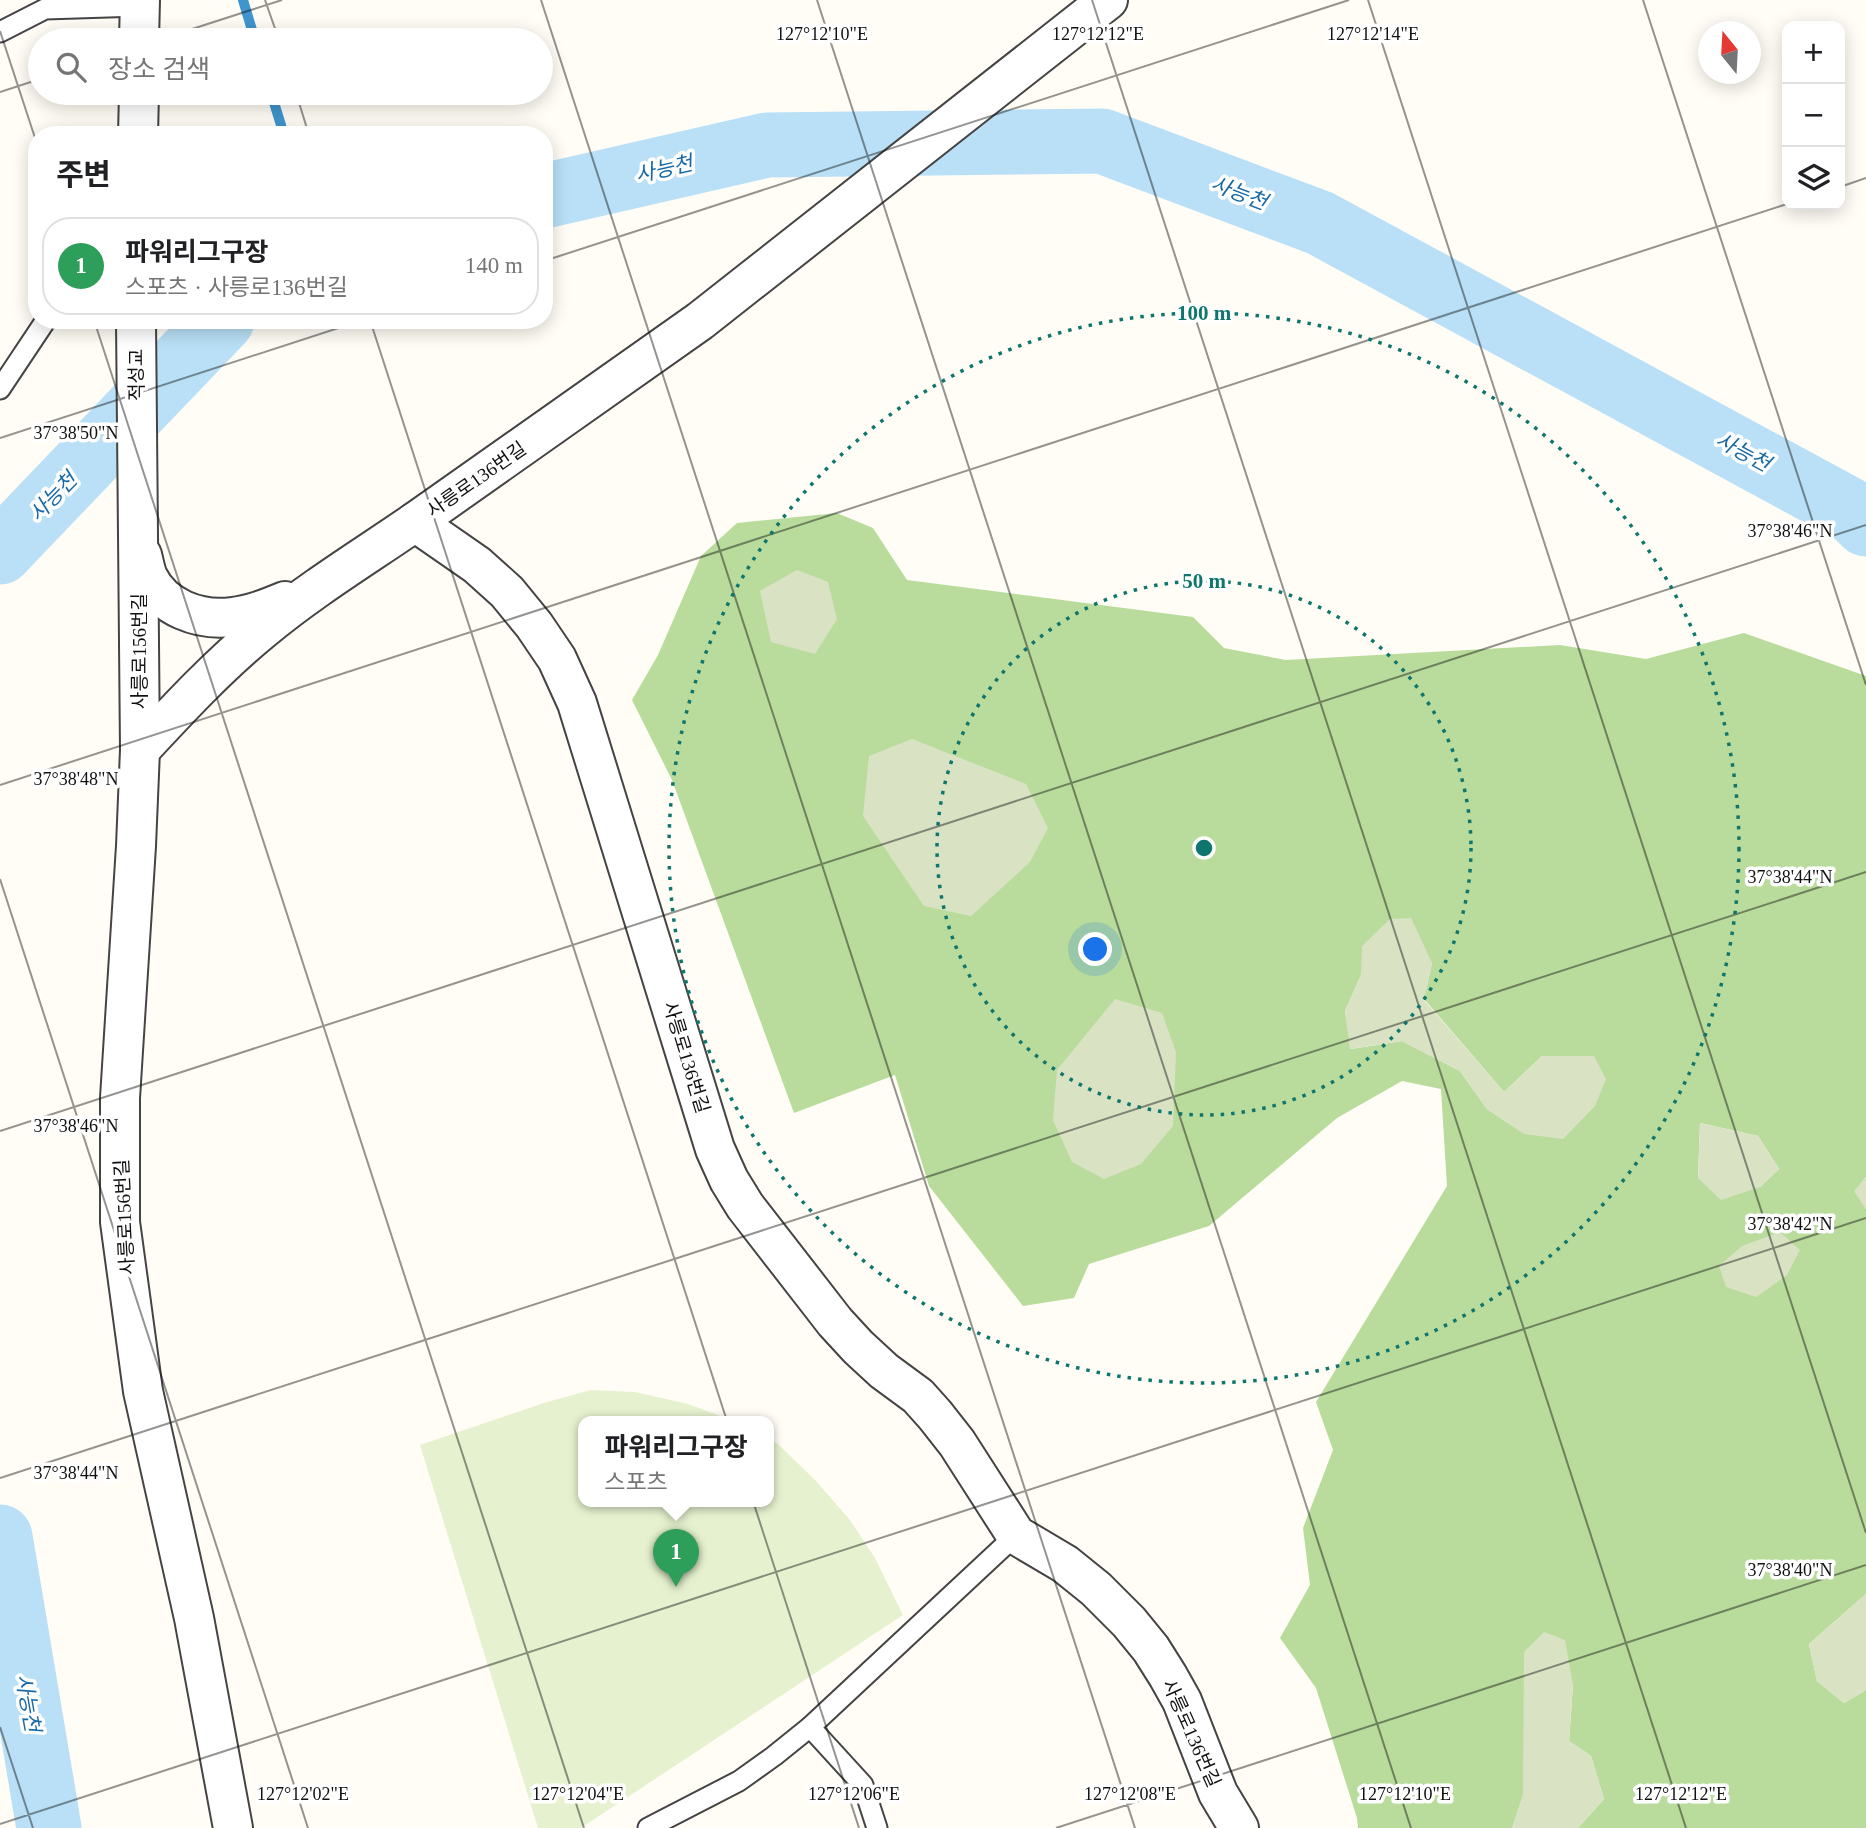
<!DOCTYPE html>
<html lang="ko">
<meta charset="utf-8">
<style>
body{margin:0;font-family:"Times New Roman","Noto Sans KR",serif;background:#f2f2f2;color:#202124}
.controls{position:absolute;right:21px;top:21px;display:grid;overflow:hidden;border-radius:14px;box-shadow:0 4px 18px #0003}
.controls button{width:63px;height:63px;display:grid;place-items:center;padding:0;border:0;border-bottom:2px solid #e0e0e0;background:#fff;color:#202124;font:35px sans-serif}
.compass{position:absolute;left:1698px;top:21px;width:63px;height:63px;border-radius:50%;background:#fff;box-shadow:0 4px 18px #0003;rotate:342deg}
.you{position:absolute;left:1096px;top:950px;width:24px;height:24px;margin:-18px;border:5px solid #fff;border-radius:50%;background:#1a73e8;box-shadow:0 0 0 10px #1a73e833}
.badge{display:grid;place-items:center;width:46px;height:46px;border-radius:50%;background:#d93025;color:#fff;font-size:23px;font-weight:700}
.pin{position:absolute;translate:-50% -58px;filter:drop-shadow(0 2px 4px #0008)}
.pin::after{content:'';position:absolute;top:37px;width:24px;height:21px;background:inherit;clip-path:polygon(0 0,100% 0,50% 100%)}
.popup{position:absolute;left:578px;top:1416px;width:196px;height:91px;box-sizing:border-box;display:grid;place-content:center;border-radius:14px;background:#fff;filter:drop-shadow(0 2px 5px #0005);font-size:23px;white-space:nowrap;color:#757577}
.popup b{font-size:26px;color:#202124}
.popup::after{content:'';position:absolute;left:50%;top:100%;margin-left:-14px;border:14px solid transparent;border-top-color:#fff}
.list{margin:0;padding:0;list-style:none}
h2{display:flex;justify-content:space-between;align-items:center;height:91px;margin:0;padding:0 28px;font-size:30px}
h2 small{font-size:23px;font-weight:400;color:#757577}
.list li{display:grid;grid-template-columns:46px 1fr auto;gap:21px;align-items:center;box-sizing:border-box;height:98px;margin:0 14px 14px;padding:0 14px;border:2px solid #e0e0e0;border-radius:28px}
.list b{display:block;font-size:26px;white-space:nowrap}
.list p{margin:0;font-size:23px;white-space:nowrap;color:#757577}
.list em{font-size:23px;font-style:normal;color:#757577}
.icon{flex:none;width:38px;height:38px;fill:none;stroke:currentColor;stroke-width:2;stroke-linecap:round;stroke-linejoin:round}
.map{position:relative;flex:none;width:1866px;height:1828px;overflow:hidden}
.search{position:absolute;background:#fff;box-shadow:0 4px 18px #0003;left:28px;top:28px;width:525px;height:77px;display:flex;align-items:center;gap:18px;box-sizing:border-box;padding:0 24px;border-radius:38px;color:#757577;font-size:26px}
.panel{position:absolute;background:#fff;box-shadow:0 4px 18px #0003;left:28px;top:126px;width:525px;height:203px;border-radius:28px}
.map>svg:first-child{display:block}
.forest{fill:#b9dc9c;fill-rule:evenodd}
.cemetery{fill:#d9e3c4}
.pitch{fill:#e6f2cf}
.lines{fill:none;stroke-linecap:round;stroke-linejoin:round}
.stream{stroke:#3f96cf;stroke-width:10}
.river{stroke:#b9e0f7;stroke-width:65}
.service-casing{stroke:#444;stroke-width:23}
.minor-casing{stroke:#444;stroke-width:42}
.service{stroke:#fff;stroke-width:19}
.minor{stroke:#fff;stroke-width:38}
.ticks{fill:none;stroke:#111;stroke-width:2;stroke-opacity:0.45}
.ring{fill:none;stroke:#0f766e;stroke-width:3.5;stroke-dasharray:3.5 7}
.labels{text-anchor:middle;stroke-width:7;stroke-linejoin:round;paint-order:stroke}
.street-label{font-size:19px;fill:#111;stroke:#fff}
.water-label{font-size:21px;font-style:italic;fill:#1768a6;stroke:#fff}
.ticks-label{font-size:18px;text-anchor:middle;fill:#111;stroke:#fff;stroke-width:7;stroke-linejoin:round;paint-order:stroke}
.centre{fill:#0f766e;stroke:#fff;stroke-width:3.5}
.ring-label{font-size:21px;text-anchor:middle;font-weight:bold;fill:#0f766e;stroke:#fff;stroke-width:7;stroke-linejoin:round;paint-order:stroke}
</style>
<div class="map">
<svg width="1866" height="1828" viewBox="0 0 1866 1828">
<rect width="100%" height="100%" fill="#fffdf5"/>
<path class="forest" d="M837,513L873,528L907,580L1193,617L1224,648L1286,660L1560,645L1646,659L1744,633L1866,676V1177L1855,1191L1866,1209V1594L1809,1644L1817,1681L1844,1703L1866,1690V1828H1578L1604,1799L1591,1756L1569,1741L1573,1685L1524,1652V1794L1512,1828H1358L1357,1818L1316,1688L1280,1638L1310,1585L1303,1528L1333,1450L1316,1402L1447,1186L1441,1089L1402,1081L1337,1118L1209,1226L1089,1264L1074,1298L1023,1306L929,1186L895,1075L794,1113L672,780L632,700L658,655L701,556L737,523ZM1432,963L1424,999L1504,1092L1542,1056L1525,1134L1487,1109L1460,1071L1402,1041L1351,1049L1345,1011L1361,975ZM1700,1123L1758,1136L1779,1169L1760,1187L1698,1178Z"/>
<g class="cemetery">
<polygon points="797,570 828,582 837,619 815,654 771,642 760,591"/>
<polygon points="912,739 1026,784 1048,828 1030,862 971,916 924,906 863,816 869,756"/>
<polygon points="1411,918 1432,963 1424,1000 1504,1092 1542,1056 1594,1056 1606,1079 1595,1106 1563,1139 1524,1134 1487,1109 1460,1071 1402,1041 1350,1049 1345,1011 1361,975 1362,946 1390,919"/>
<polygon points="1115,999 1162,1013 1176,1052 1173,1126 1141,1164 1104,1179 1072,1162 1053,1120 1057,1070"/>
<polygon points="1700,1123 1758,1136 1779,1169 1760,1187 1721,1200 1698,1178"/>
<polygon points="1866,1177 1866,1209 1854,1191"/>
<polygon points="1780,1232 1800,1250 1787,1275 1756,1297 1726,1287 1719,1266 1742,1246"/>
<polygon points="1866,1594 1866,1690 1844,1703 1817,1681 1809,1644"/>
<polygon points="1544,1632 1565,1640 1573,1685 1569,1741 1591,1756 1604,1799 1578,1828 1512,1828 1523,1794 1524,1652"/>
</g>
<polygon class="pitch" points="591,1390 635,1392 688,1404 734,1421 583,1421 583,1501 769,1501 769,1439 778,1444 816,1481 850,1520 875,1558 903,1615 581,1828 538,1828 420,1445 547,1402"/>
<g class="lines">
<g class="stream">
<polyline points="243,0 255,40"/>
<polyline points="271,93 281,125 283,135"/>
</g>
<g class="river">
<polyline points="544,196 767,145 1102,141 1320,223 1855,513 1866,524"/>
<polyline points="0,552 222,320"/>
<polyline points="0,1537 49,1828"/>
</g>
<defs>
<g id="service">
<polyline points="0,32 45,9 140,6"/>
<polyline points="0,389 46,320"/>
<polyline points="810,1727 863,1785 877,1828"/>
<polyline points="648,1828 739,1781 774,1756 810,1727 1016,1535"/>
</g>
<g id="minor">
<polyline points="1108,0 700,321 415,522 477,565 507,592 534,625 557,659 577,703 715,1149 729,1180 745,1206 835,1322 858,1347 884,1371 918,1396 935,1415 957,1443 1016,1535 1065,1564 1096,1589 1129,1622 1151,1649 1168,1676 1182,1701 1218,1793 1239,1828"/>
<polyline points="139,40 140,0"/>
<polyline points="138,135 139,93"/>
<polyline points="136,320 140,750 136,846 120,1098 120,1222 143,1391 194,1618 233,1828"/>
<path d="M142,555C144,562 145,570 148,577C163,608 199,621 232,617C251,615 268,608 285,601"/>
<path d="M140,750C179,708 218,666 262,630C310,590 364,557 415,522"/>
</g>
</defs>
<use href="#service" class="service-casing"/>
<use href="#minor" class="minor-casing"/>
<use href="#service" class="service"/>
<use href="#minor" class="minor"/>
</g>
<path class="ticks" d="M265,0L279,40M541,0L1135,1828M817,0L1411,1828M1092,0L1686,1828M1368,0L1866,1533M1643,0L1866,685M0,31L37,144M158,40L282,0M0,92L40,79M296,93L309,135M1840,187L1866,178M544,261L1349,0M94,320L584,1828M370,320L859,1828M0,438L363,320M0,785L1787,204M0,879L308,1828M0,1131L1866,525M0,1478L1866,872M0,1727L33,1828M0,1824L1866,1218M1056,1828L1866,1565"/>
<g class="ring">
<circle cx="1204" cy="848" r="267"/>
<circle cx="1204" cy="848" r="535"/>
</g>
<g class="labels">
<g class="street-label">
<text transform="translate(136 375) rotate(-90)" y="7">적성교</text>
<text transform="translate(476 479) rotate(-35)" y="7">사릉로136번길</text>
<text transform="translate(139 651) rotate(-90)" y="7">사릉로156번길</text>
<text transform="translate(687 1057) rotate(73)" y="7">사릉로136번길</text>
<text transform="translate(124 1217) rotate(-93)" y="7">사릉로156번길</text>
<text transform="translate(1192 1733) rotate(66)" y="7">사릉로136번길</text>
</g>
<g class="water-label">
<text transform="translate(664 169) rotate(-13)" y="7">사능천</text>
<text transform="translate(1239 193) rotate(21)" y="7">사능천</text>
<text transform="translate(1743 452) rotate(28)" y="7">사능천</text>
<text transform="translate(53 497) rotate(-46)" y="7">사능천</text>
<text transform="translate(28 1703) rotate(80)" y="7">사능천</text>
</g>
</g>
<g class="ticks-label">
<text x="822" y="40">127°12'10"E</text>
<text x="1098" y="40">127°12'12"E</text>
<text x="1373" y="40">127°12'14"E</text>
<text x="76" y="439">37°38'50"N</text>
<text x="1790" y="537">37°38'46"N</text>
<text x="76" y="785">37°38'48"N</text>
<text x="1790" y="883">37°38'44"N</text>
<text x="76" y="1132">37°38'46"N</text>
<text x="1790" y="1230">37°38'42"N</text>
<text x="76" y="1479">37°38'44"N</text>
<text x="1790" y="1576">37°38'40"N</text>
<text x="303" y="1800">127°12'02"E</text>
<text x="578" y="1800">127°12'04"E</text>
<text x="854" y="1800">127°12'06"E</text>
<text x="1130" y="1800">127°12'08"E</text>
<text x="1405" y="1800">127°12'10"E</text>
<text x="1681" y="1800">127°12'12"E</text>
</g>
<circle cx="1204" cy="848" r="10" class="centre"/>
<g class="ring-label">
<text x="1204" y="320">100 m</text>
<text x="1204" y="588">50 m</text>
</g>
</svg>
<div class="controls">
<button>+</button>
<button>−</button>
<button><svg class="icon" aria-label="layers" viewBox="0 0 24 24"><path d="M12 4l9 5-9 5-9-5zM3 14l9 5 9-5"/></svg></button>
</div>
<svg class="compass" viewBox="-18 -18 36 36"><path d="M0-13l5 13h-10z" fill="#e53935"/><path d="M0 13l5-13h-10z" fill="#757577"/></svg>
<div class="you"></div>
<div class="pin badge" style="left:676px;top:1587px;background:#2e9e5b">1</div>
<div class="popup"><b>파워리그구장</b>스포츠</div>
<div class="search"><svg class="icon" aria-label="search" viewBox="0 0 24 24"><circle cx="10" cy="10" r="6"/><path d="M15 15l6 6"/></svg>장소 검색</div>
<section class="panel">
<h2>주변<small></small></h2>
<ul class="list">
<li><span class="badge" style="background:#2e9e5b">1</span><div><b>파워리그구장</b><p>스포츠 · 사릉로136번길</p></div><em>140 m</em></li>
</ul>
</section>
</div>
